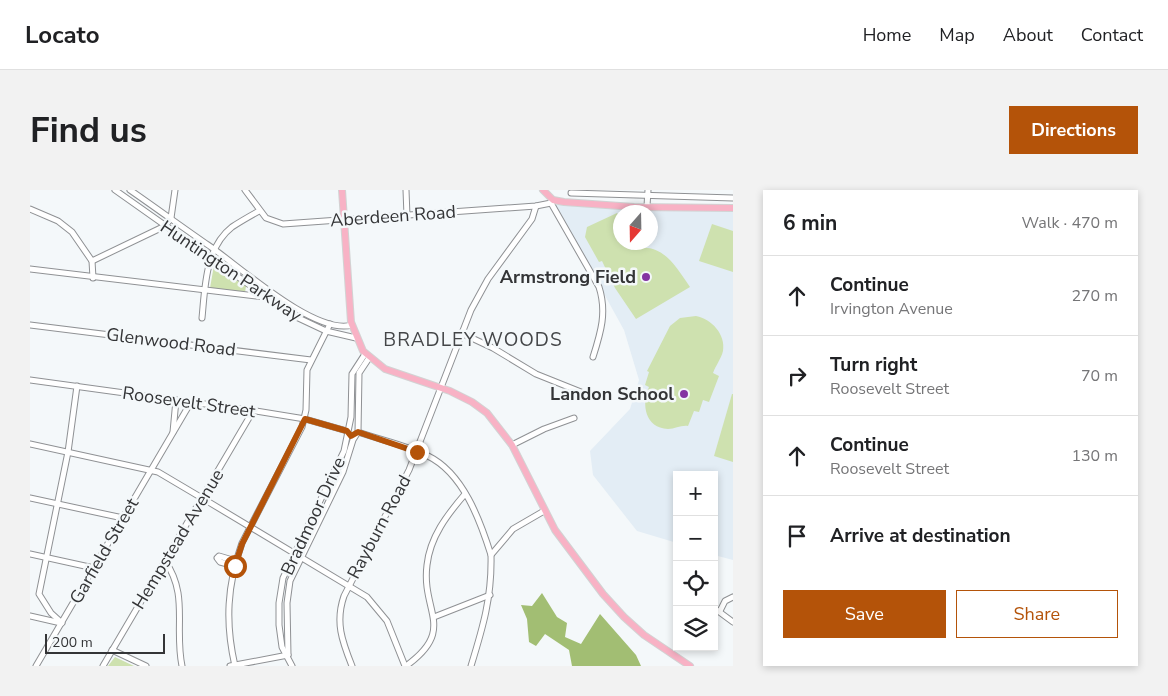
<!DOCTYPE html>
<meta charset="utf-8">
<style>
body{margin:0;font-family:"Nunito Sans",sans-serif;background:#f2f2f2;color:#202124}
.controls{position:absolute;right:15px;bottom:15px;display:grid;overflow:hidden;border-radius:0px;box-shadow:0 2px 8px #0003}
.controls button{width:45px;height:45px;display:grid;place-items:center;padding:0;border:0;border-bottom:1px solid #e0e0e0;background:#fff;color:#202124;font:25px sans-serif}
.compass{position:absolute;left:583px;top:15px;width:45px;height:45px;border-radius:50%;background:#fff;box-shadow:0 2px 8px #0003;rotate:200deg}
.scale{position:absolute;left:15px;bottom:12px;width:120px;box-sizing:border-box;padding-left:5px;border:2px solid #343537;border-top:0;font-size:14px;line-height:18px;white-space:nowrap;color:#343537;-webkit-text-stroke:4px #f4f8fa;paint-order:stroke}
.stop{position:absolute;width:15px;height:15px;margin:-11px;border:4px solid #b45309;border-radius:50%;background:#fff}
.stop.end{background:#b45309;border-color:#fff;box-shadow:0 1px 5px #0008}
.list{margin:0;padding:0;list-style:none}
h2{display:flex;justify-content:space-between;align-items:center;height:65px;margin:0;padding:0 20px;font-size:21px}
h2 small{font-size:16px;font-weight:400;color:#757577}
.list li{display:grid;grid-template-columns:32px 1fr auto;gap:15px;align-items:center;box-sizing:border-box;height:80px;padding:0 20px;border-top:1px solid #e0e0e0}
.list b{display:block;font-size:19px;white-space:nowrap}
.list p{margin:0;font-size:16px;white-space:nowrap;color:#757577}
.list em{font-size:16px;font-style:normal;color:#757577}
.actions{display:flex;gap:10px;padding:15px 20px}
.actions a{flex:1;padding:11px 0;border:1px solid #b45309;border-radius:0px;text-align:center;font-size:18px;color:#b45309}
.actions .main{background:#b45309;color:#fff}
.icon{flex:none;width:28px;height:28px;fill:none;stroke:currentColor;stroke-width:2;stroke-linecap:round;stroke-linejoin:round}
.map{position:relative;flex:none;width:703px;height:476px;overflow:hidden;border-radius:0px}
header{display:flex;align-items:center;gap:30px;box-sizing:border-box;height:70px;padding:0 25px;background:#fff;border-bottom:1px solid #e0e0e0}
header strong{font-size:24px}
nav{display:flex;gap:28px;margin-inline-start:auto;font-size:18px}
.intro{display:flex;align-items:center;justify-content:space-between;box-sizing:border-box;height:120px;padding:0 30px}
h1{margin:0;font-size:35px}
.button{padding:12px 22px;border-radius:0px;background:#b45309;color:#fff;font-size:18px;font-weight:700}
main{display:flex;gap:30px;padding:0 30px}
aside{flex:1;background:#fff;border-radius:0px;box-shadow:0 2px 8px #0003}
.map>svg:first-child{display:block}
.built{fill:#e3edf5;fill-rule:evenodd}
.green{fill:#cee1af}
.forest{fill:#a2be73}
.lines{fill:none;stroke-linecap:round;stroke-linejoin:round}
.minor-casing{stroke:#8f9194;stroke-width:7}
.major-casing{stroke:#d2d3d3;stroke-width:8}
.minor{stroke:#fff;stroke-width:5}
.major{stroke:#f8b2c5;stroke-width:6}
.route{stroke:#b45309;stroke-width:6}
.poi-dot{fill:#8433a2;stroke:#f4f8fa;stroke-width:2}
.labels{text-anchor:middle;stroke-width:5;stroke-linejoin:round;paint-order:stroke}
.street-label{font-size:18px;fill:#343537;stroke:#f4f8fa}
.poi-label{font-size:18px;font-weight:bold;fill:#343537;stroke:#f4f8fa;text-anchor:end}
.neighbourhood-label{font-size:19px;letter-spacing:1px;fill:#444648;stroke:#f4f8fa}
</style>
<header>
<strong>Locato</strong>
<nav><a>Home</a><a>Map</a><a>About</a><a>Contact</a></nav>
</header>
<div class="intro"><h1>Find us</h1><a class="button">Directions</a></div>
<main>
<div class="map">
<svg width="703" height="476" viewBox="0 0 703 476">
<rect width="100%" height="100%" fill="#f4f8fa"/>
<path class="built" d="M525,15L703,18V370L684,365V285H647V353L607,341L563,285L560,261L600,219L609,190L594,140ZM590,22H620V52H590Z"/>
<g class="green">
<path d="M587,23L590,27V52L597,53L601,60C631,50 645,75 660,97L606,129L585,98L572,71L569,72L555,47L557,37Z"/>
<polygon points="682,34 703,41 703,82 669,71"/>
<polygon points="184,75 216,96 215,103 180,98"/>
<path d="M666,126C682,129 696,145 693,161C691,169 686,175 683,183L689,186L679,212L673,210L669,222L664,221L658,236C651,235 645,239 638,239C615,238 611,214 619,197L615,195L619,182L617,181L640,136L650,128Z"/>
<polygon points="702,204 703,204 703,272 684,266"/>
<polygon points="85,467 87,468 104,476 78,476"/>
</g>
<polygon class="forest" points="512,403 527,427 537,433 535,447 551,454 570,424 606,465 611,476 542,476 539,460 515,444 506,456 499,452 497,429 491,415 502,416"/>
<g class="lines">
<defs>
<g id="minor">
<polyline points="85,0 262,125 296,141 326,148"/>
<path d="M100,0C126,18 152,37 178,55C208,75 285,146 322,135"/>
<polyline points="215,0 236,28 253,34 506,16 521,13 523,10"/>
<polyline points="376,0 377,26"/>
<polyline points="541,3 703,8"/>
<path d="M521,13L569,97C577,122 571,142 563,167"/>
<polyline points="617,16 618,0"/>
<polyline points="0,19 28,31 42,42 62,71 63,88"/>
<polyline points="62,71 135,36 141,28 145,0"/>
<polyline points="0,79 235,107"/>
<path d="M172,128C175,98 175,58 202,37C211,31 220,26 229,21"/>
<polyline points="0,135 281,170"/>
<polyline points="431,143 463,158 506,184 551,202"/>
<polyline points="0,190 226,221 275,229 317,241"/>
<polyline points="143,242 146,210"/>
<path d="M328,242C351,250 376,255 398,266C433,283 450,330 461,365"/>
<polyline points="0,254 128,282 177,311 337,407 357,431 375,476"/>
<polyline points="482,255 514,239 544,228"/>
<polyline points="0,308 93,328"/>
<polyline points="0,364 64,378"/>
<path d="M135,371C159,405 144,437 152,476"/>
<polyline points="205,376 190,372 187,368 189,366 206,371"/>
<polyline points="684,418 703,432"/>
<polyline points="690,421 695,411 703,407"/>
<polyline points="0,426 31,433"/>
<polyline points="404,427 460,405"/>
<polyline points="32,433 21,423 9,404 38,262 47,196"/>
<polyline points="82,460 116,476"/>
<polyline points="258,465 257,413 260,391 313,282 323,250 328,242 329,183 339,168"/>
<polyline points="6,476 161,212"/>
<polyline points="73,476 223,221"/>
<polyline points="200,476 258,465"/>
<path d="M205,476C195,433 197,395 212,353L272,237L276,220L277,180L300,134"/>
<polyline points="262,476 252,457 249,435 249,413 253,388 314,261 321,227 322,184 335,164"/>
<path d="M322,476C312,451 305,432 314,406L379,280L441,120L458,89L502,29L506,16"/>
<path d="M376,476C427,439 391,422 397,375C400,347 417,325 435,304"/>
<path d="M441,476C453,437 462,407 461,365L483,339L514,321"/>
</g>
<g id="major">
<polyline points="312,0 321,132 333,161 355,179 420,201 442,212 457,223 482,255 525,340 573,404 594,427 614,445 660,476"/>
<polyline points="513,0 523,10 534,12 604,17 703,18"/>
</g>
</defs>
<use href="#minor" class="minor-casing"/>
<use href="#major" class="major-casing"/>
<use href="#minor" class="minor"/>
<use href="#major" class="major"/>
</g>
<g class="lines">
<polyline class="route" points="205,376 212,354 275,229 317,241 321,246 328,242 387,262"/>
</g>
<g class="poi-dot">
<circle cx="616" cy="87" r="5"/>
<circle cx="654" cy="204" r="5"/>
</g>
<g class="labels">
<g class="street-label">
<text transform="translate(363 26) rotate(-4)" y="6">Aberdeen Road</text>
<text transform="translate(201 81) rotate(34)" y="6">Huntington Parkway</text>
<text transform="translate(141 152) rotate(7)" y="6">Glenwood Road</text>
<text transform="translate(159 212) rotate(8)" y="6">Roosevelt Street</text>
<text transform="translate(283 326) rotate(-65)" y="6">Bradmoor Drive</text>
<text transform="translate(349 337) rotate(-62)" y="6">Rayburn Road</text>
<text transform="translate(148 349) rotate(-59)" y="6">Hempstead Avenue</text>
<text transform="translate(74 361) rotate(-60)" y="6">Garfield Street</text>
</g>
<g class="poi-label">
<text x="606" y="93">Armstrong Field</text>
<text x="644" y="210">Landon School</text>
</g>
<g class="neighbourhood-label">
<text x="443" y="156">BRADLEY WOODS</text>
</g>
</g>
</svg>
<div class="controls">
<button>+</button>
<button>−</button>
<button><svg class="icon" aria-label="locate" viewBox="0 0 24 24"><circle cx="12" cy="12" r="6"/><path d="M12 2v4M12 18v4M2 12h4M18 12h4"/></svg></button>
<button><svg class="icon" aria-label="layers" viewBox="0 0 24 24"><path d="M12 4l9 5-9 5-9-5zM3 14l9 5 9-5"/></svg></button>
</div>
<svg class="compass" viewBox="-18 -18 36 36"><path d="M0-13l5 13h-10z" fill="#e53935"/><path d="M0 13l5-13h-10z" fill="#757577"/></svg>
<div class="scale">200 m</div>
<div class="stop" style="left:205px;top:376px"></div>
<div class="stop end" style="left:387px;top:262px"></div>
</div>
<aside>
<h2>6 min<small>Walk · 470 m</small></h2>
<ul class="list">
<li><svg class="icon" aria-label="ahead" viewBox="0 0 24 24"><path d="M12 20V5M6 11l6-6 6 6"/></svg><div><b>Continue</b><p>Irvington Avenue</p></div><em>270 m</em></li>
<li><svg class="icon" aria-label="right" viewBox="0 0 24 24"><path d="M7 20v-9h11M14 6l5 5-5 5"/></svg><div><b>Turn right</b><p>Roosevelt Street</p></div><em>70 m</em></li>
<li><svg class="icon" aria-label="ahead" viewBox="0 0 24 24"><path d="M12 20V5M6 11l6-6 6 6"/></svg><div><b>Continue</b><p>Roosevelt Street</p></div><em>130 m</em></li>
<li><svg class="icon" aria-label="arrive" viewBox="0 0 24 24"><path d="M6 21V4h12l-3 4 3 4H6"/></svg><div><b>Arrive at destination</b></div></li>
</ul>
<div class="actions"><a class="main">Save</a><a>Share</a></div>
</aside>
</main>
